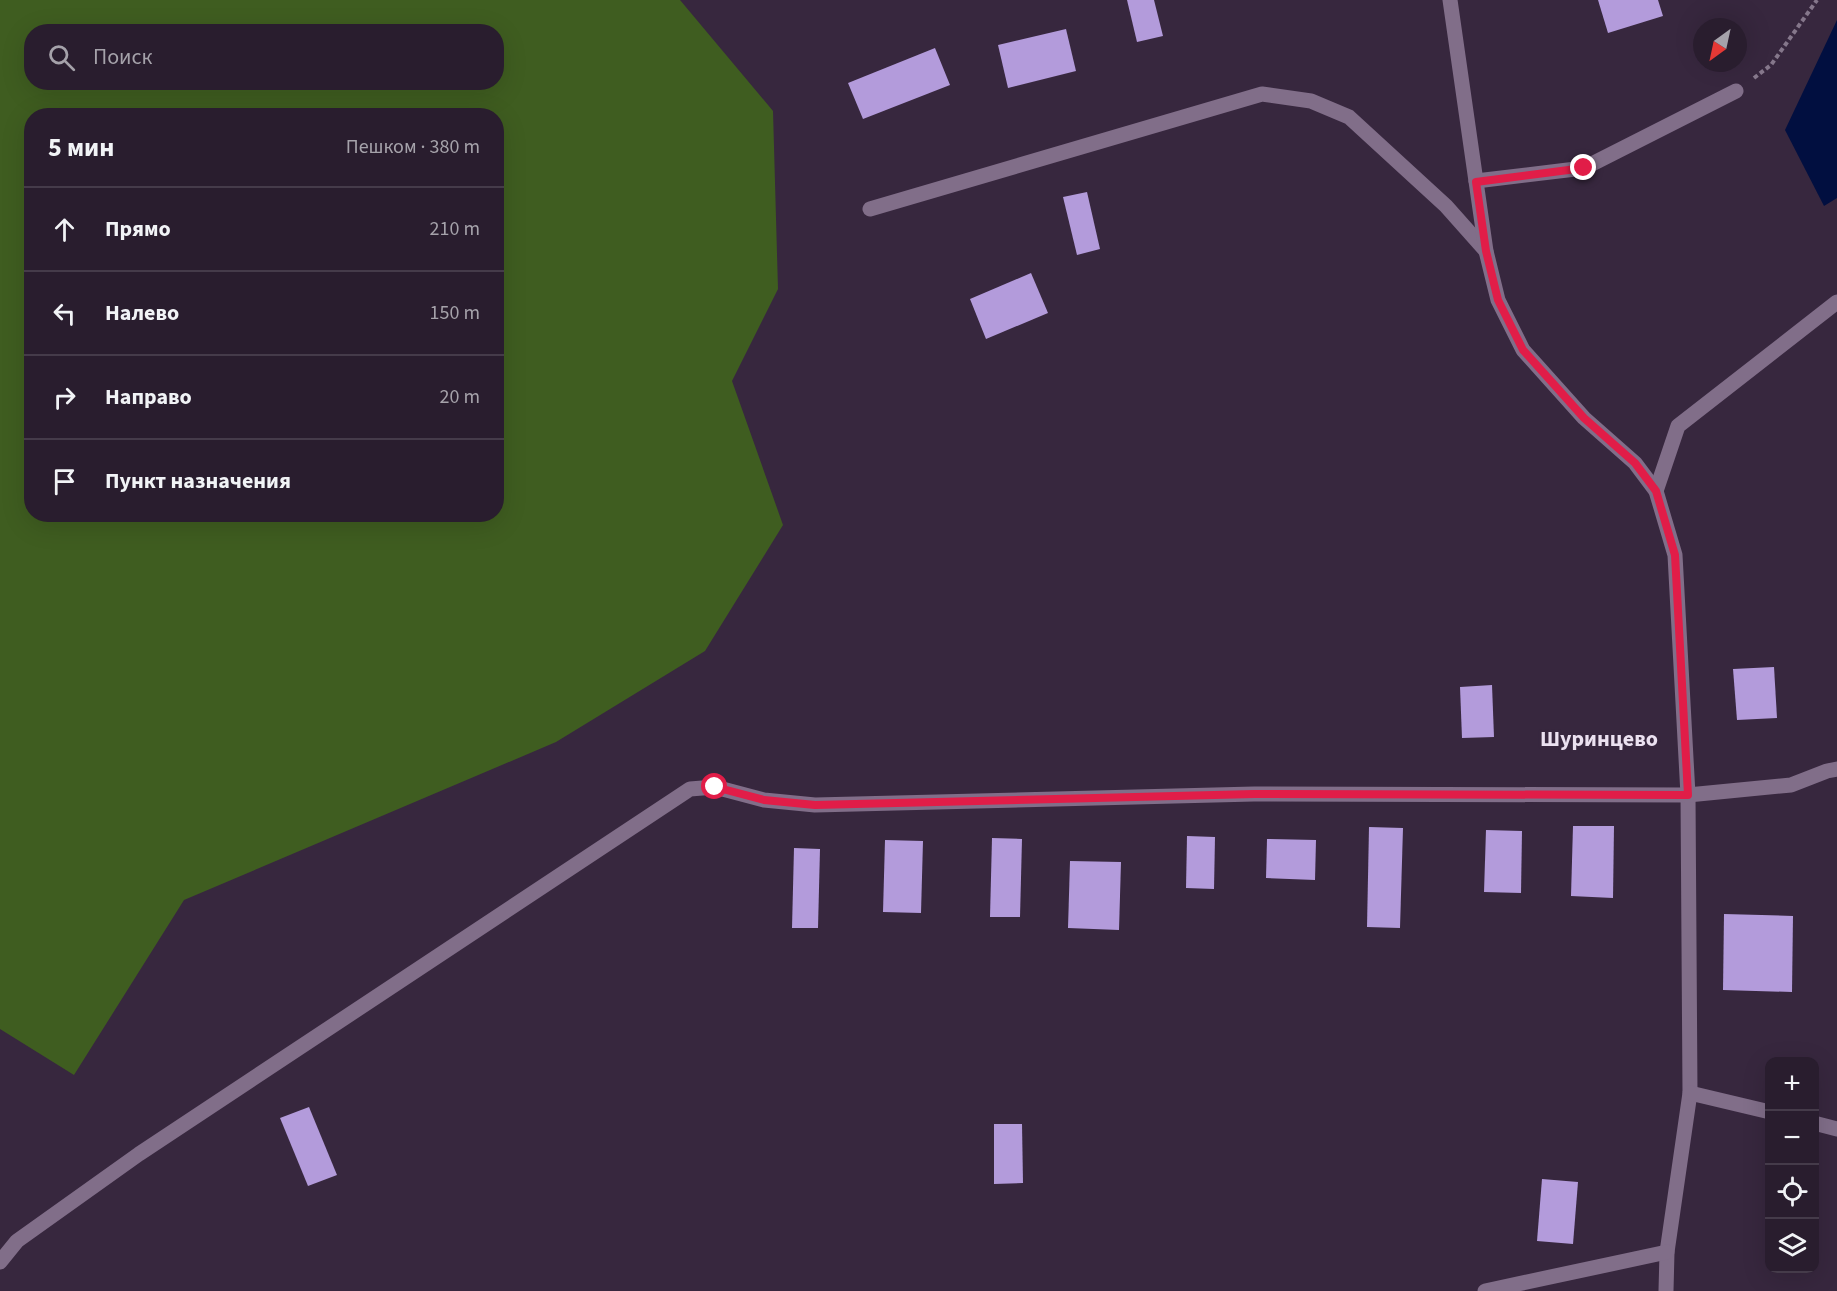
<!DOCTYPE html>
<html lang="ru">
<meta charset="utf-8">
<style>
body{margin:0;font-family:"Source Sans 3",sans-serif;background:#312636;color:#f1f3f6}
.controls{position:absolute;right:18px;bottom:18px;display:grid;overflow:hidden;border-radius:12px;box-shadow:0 6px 24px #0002}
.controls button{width:54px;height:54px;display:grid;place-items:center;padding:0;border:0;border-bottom:2px solid #453b4a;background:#291d2e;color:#f1f3f6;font:30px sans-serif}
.compass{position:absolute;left:1693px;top:18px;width:54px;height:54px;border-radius:50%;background:#291d2e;box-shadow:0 6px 24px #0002;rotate:213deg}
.stop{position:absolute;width:18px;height:18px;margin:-14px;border:4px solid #e11d48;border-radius:50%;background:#fff}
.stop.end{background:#e11d48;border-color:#fff;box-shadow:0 2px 6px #0008}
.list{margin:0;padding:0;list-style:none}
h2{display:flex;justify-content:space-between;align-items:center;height:78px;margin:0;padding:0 24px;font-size:26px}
h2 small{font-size:20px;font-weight:400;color:#a5a2aa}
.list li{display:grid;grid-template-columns:39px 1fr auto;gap:18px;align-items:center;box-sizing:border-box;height:84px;padding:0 24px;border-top:2px solid #453b4a}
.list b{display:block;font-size:22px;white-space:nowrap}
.list em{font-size:20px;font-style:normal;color:#a5a2aa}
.icon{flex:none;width:33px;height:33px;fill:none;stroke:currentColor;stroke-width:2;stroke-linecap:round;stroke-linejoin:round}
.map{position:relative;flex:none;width:1837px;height:1291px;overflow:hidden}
.search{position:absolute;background:#291d2e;box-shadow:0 6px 24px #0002;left:24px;top:24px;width:480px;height:66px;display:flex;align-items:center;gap:15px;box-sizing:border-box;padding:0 21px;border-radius:24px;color:#a5a2aa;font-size:22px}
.panel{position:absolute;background:#291d2e;box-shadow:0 6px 24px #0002;left:24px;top:108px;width:480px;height:414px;border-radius:24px}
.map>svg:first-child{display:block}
.forest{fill:#3f5d20;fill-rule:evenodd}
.water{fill:#010f40}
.building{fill:#b39bdb}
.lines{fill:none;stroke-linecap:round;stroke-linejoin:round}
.path{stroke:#85778b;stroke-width:4;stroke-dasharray:4.5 3;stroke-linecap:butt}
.service{stroke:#816e89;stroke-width:15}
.minor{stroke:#816e89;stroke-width:15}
.route{stroke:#e11d48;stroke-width:8}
.labels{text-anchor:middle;stroke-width:6;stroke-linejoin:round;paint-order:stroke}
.quarter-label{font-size:22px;font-weight:bold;fill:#ebe1f0;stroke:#37273e}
</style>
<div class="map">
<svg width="1837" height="1291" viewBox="0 0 1837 1291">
<rect width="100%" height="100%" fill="#37273e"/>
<path class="forest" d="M0,0H680L773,111L778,289L732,381L783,525L705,651L556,742L184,900L74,1075L0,1029ZM32,32H496V82H32ZM32,116H496V514H32Z"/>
<polygon class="water" points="1837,20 1837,198 1824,206 1785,130"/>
<g class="building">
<polygon points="1127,0 1154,0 1163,36 1137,42"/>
<polygon points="1598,0 1658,0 1663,16 1608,33"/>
<polygon points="1066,29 1076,71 1008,88 998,45"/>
<polygon points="935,48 950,85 863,119 848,83"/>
<polygon points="1087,192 1100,249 1077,255 1063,197"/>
<polygon points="1031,273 1048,313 986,339 970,299"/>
<polygon points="1774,667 1777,718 1737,720 1733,669"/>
<polygon points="1492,685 1494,737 1462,738 1460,687"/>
<polygon points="1573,826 1614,826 1613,898 1571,896"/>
<polygon points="1369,827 1403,828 1400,928 1367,927"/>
<polygon points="1486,830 1522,831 1521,893 1484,892"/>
<polygon points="1187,836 1215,837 1214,889 1186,888"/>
<polygon points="992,838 1022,839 1020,917 990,917"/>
<polygon points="1267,839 1316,840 1315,880 1266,878"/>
<polygon points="885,840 923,841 921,913 883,912"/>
<polygon points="794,848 820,849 818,928 792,928"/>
<polygon points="1070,861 1121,862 1119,930 1068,928"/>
<polygon points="1724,914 1793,916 1792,992 1723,990"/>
<polygon points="309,1107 337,1175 308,1186 280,1118"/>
<polygon points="994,1124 1022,1124 1023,1183 994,1184"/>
<polygon points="1542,1179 1578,1182 1573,1244 1537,1241"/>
</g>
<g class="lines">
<polyline class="path" points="1754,78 1771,65 1817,0"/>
<g class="service">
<polyline points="1476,181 1584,168 1736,91"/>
<polyline points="870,209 1262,94 1311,101 1349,117 1446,206 1486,251"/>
</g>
<g class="minor">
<polyline points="1450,0 1486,251 1498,300 1523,350 1584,418 1635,463 1656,491 1675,555 1688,795 1690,1093 1667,1252 1666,1291"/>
<polyline points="1656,491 1678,426 1837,302"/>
<polyline points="1690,1093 1770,1112"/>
<polyline points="1814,1123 1837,1129"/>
<polyline points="0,1262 17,1241 139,1154 690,789 715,787 764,800 815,805 1254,794 1688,795 1791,785 1827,771 1837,769"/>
<polyline points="1485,1291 1667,1252"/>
</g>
</g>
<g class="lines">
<polyline class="route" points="715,787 764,800 815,805 1254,794 1688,795 1675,555 1656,491 1635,463 1584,418 1523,350 1498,300 1486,251 1476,182 1584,168"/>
</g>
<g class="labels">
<g class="quarter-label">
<text x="1599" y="746">Шуринцево</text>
</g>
</g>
</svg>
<div class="controls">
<button>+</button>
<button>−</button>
<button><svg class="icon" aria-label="locate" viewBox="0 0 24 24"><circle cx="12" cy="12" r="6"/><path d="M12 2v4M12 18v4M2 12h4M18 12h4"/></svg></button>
<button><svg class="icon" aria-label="layers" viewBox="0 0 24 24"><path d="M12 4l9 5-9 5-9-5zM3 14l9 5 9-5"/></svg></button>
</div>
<svg class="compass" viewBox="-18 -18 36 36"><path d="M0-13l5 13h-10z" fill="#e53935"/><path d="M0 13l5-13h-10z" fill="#a5a2aa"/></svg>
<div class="stop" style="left:715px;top:787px"></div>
<div class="stop end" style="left:1584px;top:168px"></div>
<div class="search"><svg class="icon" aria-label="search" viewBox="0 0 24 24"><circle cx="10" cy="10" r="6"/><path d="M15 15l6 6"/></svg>Поиск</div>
<section class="panel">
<h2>5 мин<small>Пешком · 380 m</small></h2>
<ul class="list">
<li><svg class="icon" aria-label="ahead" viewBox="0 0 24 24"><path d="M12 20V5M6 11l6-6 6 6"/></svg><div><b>Прямо</b></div><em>210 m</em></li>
<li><svg class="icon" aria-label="left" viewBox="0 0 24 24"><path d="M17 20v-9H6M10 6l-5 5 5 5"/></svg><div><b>Налево</b></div><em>150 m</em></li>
<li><svg class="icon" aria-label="right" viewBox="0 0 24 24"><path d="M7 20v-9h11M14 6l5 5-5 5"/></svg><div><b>Направо</b></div><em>20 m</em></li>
<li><svg class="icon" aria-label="arrive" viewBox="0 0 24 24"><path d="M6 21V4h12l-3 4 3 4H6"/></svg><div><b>Пункт назначения</b></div></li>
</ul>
</section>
</div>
